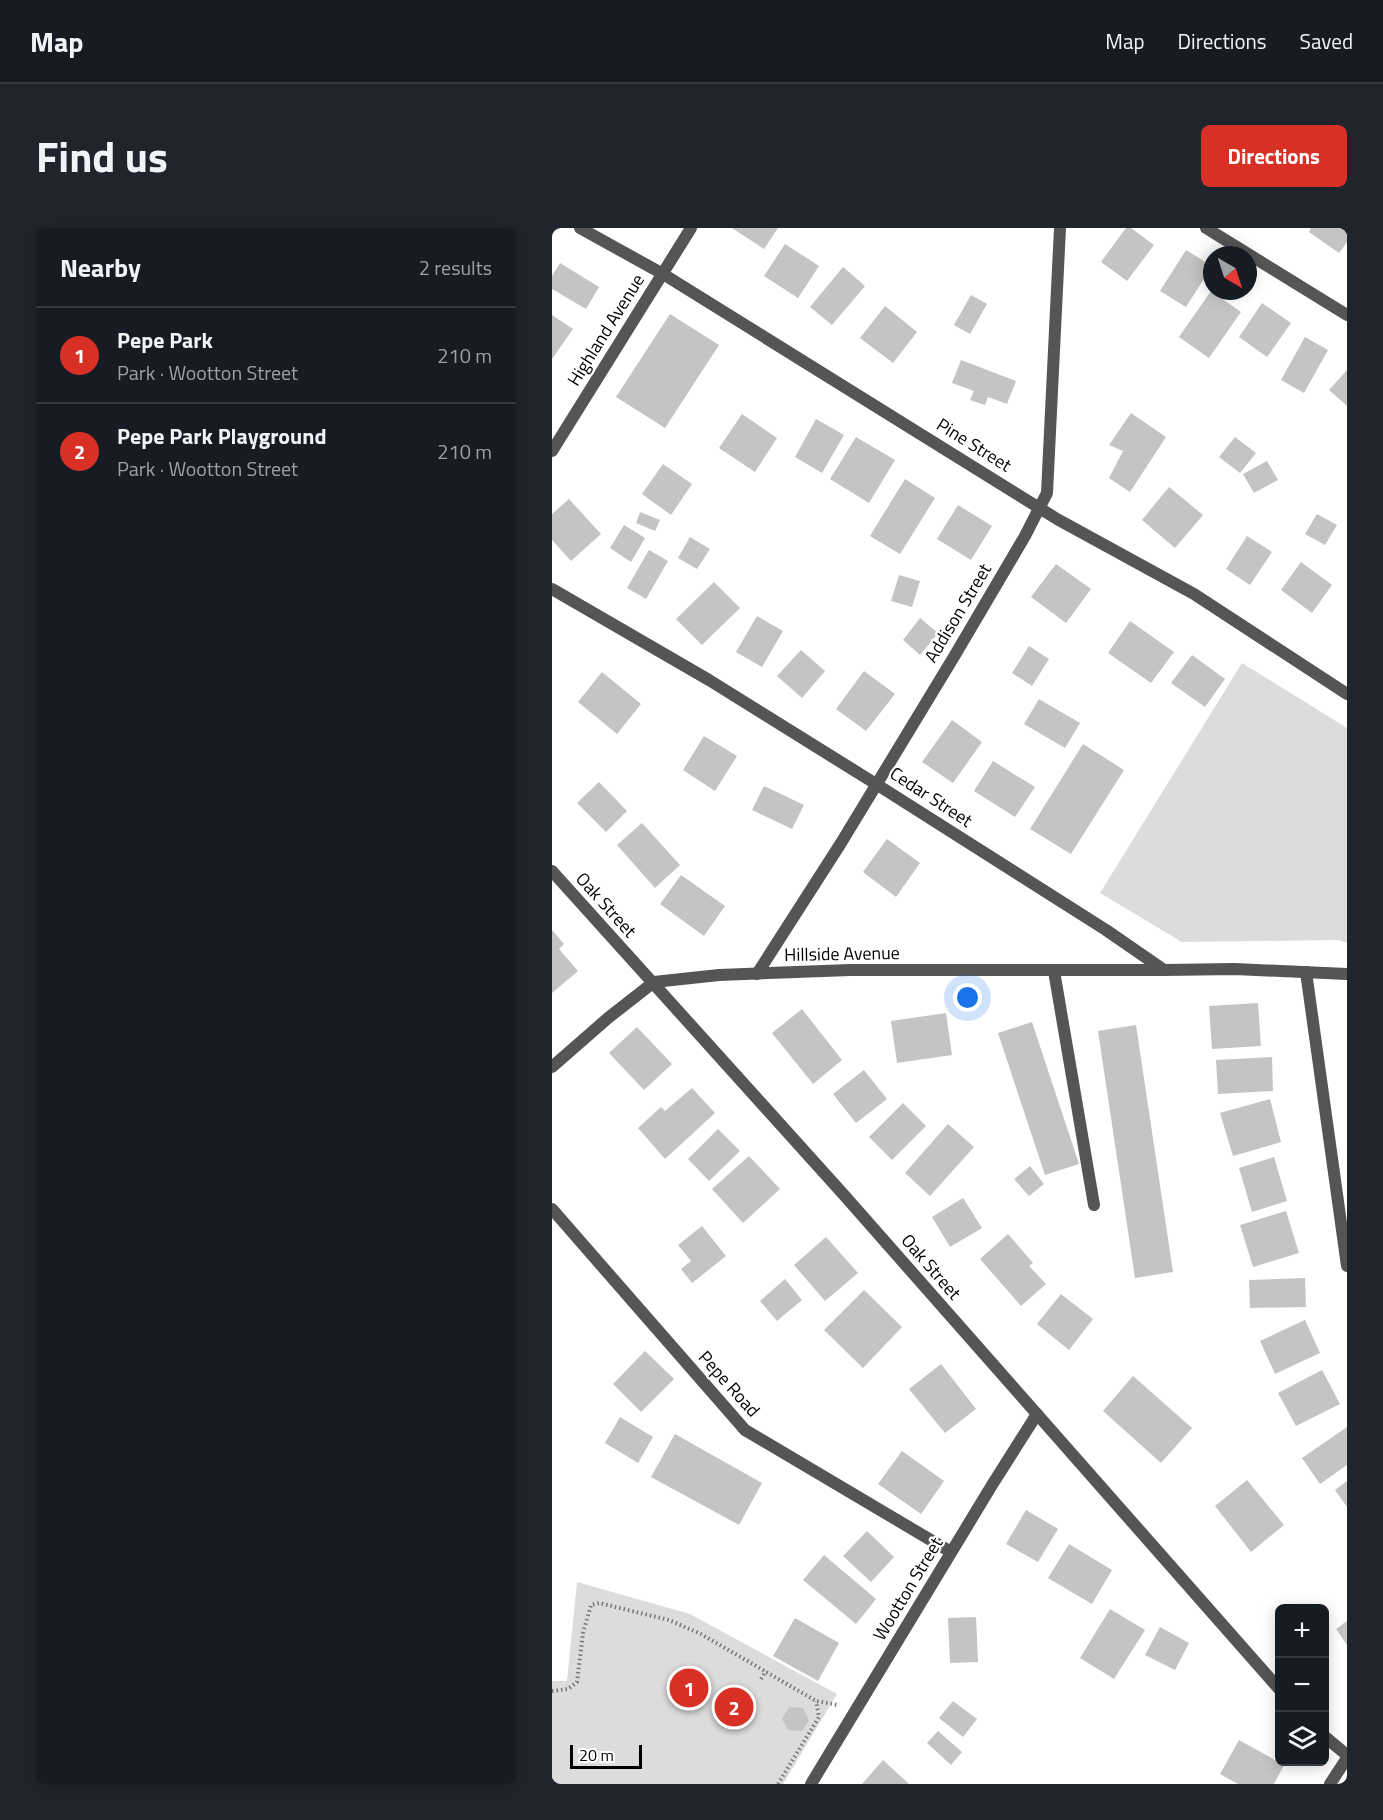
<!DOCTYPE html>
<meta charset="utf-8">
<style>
body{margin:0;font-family:"Titillium Web",sans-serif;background:#20242c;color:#f1f3f6}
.controls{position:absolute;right:18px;bottom:18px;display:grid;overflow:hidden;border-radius:9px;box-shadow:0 3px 15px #0003}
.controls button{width:54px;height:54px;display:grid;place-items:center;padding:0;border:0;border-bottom:2px solid #363941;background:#171b24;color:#f1f3f6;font:30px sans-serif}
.compass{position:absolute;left:651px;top:18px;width:54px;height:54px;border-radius:50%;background:#171b24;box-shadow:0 3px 15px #0003;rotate:141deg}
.scale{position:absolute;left:18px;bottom:15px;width:72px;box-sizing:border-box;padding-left:6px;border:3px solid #000;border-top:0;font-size:16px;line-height:21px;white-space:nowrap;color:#000;-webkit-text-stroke:4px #fff;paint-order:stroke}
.you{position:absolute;left:416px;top:770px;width:21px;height:21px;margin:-15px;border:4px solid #fff;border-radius:50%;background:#1a73e8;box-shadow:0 0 0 9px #1a73e833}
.badge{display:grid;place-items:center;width:39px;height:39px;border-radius:50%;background:#d93025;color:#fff;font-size:20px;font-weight:700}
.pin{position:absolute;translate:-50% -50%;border:3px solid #fff;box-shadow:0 2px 6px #0006}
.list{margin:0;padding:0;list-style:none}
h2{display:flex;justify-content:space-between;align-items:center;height:78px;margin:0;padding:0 24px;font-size:26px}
h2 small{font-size:20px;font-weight:400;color:#9ea1a6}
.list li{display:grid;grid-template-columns:39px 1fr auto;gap:18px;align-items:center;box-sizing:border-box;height:96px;padding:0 24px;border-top:2px solid #363941}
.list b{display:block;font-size:22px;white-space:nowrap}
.list p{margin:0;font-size:20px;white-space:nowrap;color:#9ea1a6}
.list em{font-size:20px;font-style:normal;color:#9ea1a6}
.icon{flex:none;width:33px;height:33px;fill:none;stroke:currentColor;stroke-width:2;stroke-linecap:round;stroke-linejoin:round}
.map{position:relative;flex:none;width:795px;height:1556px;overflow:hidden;border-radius:9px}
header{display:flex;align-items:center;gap:36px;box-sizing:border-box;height:84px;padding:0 30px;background:#171b24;border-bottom:2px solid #363941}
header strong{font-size:28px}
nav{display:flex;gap:33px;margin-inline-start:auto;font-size:21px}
.intro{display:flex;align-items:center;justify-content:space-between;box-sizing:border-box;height:144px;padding:0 36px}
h1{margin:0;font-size:42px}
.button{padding:15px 27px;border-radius:9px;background:#d93025;color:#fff;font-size:21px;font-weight:700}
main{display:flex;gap:36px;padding:0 36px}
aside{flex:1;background:#171b24;border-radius:9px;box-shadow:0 3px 15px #0003}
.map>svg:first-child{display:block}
.green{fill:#dcdcdc}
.building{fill:#c4c4c4}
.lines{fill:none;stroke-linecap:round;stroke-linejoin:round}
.path{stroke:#777;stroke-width:4;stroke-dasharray:1.5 3;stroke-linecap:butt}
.service{stroke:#555;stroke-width:12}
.minor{stroke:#555;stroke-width:12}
.labels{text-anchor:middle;stroke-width:4.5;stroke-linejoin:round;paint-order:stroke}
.street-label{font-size:18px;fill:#000;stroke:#fff}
</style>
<header>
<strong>Map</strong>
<nav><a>Map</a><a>Directions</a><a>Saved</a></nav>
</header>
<div class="intro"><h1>Find us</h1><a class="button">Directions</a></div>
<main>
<aside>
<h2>Nearby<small>2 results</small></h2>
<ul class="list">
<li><span class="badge">1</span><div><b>Pepe Park</b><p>Park · Wootton Street</p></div><em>210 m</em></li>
<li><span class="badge">2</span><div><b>Pepe Park Playground</b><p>Park · Wootton Street</p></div><em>210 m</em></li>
</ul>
</aside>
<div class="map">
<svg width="795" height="1556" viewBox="0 0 795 1556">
<rect width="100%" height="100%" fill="#fff"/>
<g class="green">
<polygon points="690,435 795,500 795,715 787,712 630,714 548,665"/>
<polygon points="25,1354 138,1386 285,1466 231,1556 0,1556 0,1453 15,1453"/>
</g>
<g class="building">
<polygon points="180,0 226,0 212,21"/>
<polygon points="574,0 579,0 602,17 575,53 549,34"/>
<polygon points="759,0 795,0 795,14 787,25 757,4"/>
<polygon points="233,16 267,38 246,70 212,48"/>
<polygon points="634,22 660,38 634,79 608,63"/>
<polygon points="8,35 47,59 34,81 0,61 0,48"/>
<polygon points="291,39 313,58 280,97 258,79"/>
<polygon points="659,63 689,84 657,130 627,109"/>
<polygon points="419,67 435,76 418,106 402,97"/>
<polygon points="710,75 739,95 715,129 687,109"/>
<polygon points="333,78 365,104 341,135 308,110"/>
<polygon points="118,86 167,117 113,200 64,169"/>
<polygon points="0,87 21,101 0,131"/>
<polygon points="753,109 776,122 752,165 729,152"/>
<polygon points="409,132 464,153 455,176 436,169 433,177 418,172 422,163 400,155"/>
<polygon points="795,142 795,178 777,162"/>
<polygon points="579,185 614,209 578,264 557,250 571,223 557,217"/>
<polygon points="190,186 225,210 203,244 167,220"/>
<polygon points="264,191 292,207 270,245 243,229"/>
<polygon points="304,209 343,232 317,275 278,251"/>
<polygon points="683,209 704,225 688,245 667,229"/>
<polygon points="715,233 726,252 702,265 691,246"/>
<polygon points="111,236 140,256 119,287 90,266"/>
<polygon points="353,251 383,270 348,326 318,308"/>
<polygon points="617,259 651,287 623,320 590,292"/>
<polygon points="17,271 49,306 19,333 0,312 0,286"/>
<polygon points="406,277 440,298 419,332 385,311"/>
<polygon points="88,284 108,292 103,303 84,295"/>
<polygon points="765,286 785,297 773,317 753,306"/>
<polygon points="72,297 93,310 79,334 58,320"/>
<polygon points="695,308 720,324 698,357 674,341"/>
<polygon points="138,309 158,321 145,341 126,330"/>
<polygon points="97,322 116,333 94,371 75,360"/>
<polygon points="749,334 780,357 760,385 729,362"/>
<polygon points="504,336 539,361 514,395 479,369"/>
<polygon points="347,347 368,353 360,379 339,373"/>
<polygon points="162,354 188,380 150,417 124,391"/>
<polygon points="205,388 231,403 210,439 184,424"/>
<polygon points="368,390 386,405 368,427 351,412"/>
<polygon points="578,393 622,424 599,455 556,425"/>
<polygon points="477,418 497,431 480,458 460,445"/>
<polygon points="249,422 273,443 250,470 225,448"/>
<polygon points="640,427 673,451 653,479 619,455"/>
<polygon points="312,443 343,466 314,503 284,481"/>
<polygon points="50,444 89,476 65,506 26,474"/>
<polygon points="487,471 528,495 513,520 472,496"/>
<polygon points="400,492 430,514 401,555 370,534"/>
<polygon points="152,508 185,528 163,563 131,542"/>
<polygon points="531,516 572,542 519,626 478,601"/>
<polygon points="441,533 483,559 463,589 422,563"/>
<polygon points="47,554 75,583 54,604 25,575"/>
<polygon points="212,558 252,577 240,601 200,582"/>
<polygon points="90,595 128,637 103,660 65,617"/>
<polygon points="335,611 368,635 344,669 311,644"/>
<polygon points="129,647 173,678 152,708 108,676"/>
<polygon points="0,702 12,716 7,721 26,743 0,765"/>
<polygon points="706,775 709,818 660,821 657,778"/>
<polygon points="250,781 290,832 261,856 220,805"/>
<polygon points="394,785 400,827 345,835 339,793"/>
<polygon points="480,794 527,936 493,947 446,805"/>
<polygon points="584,797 621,1044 583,1050 546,803"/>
<polygon points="85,799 120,836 92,862 57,825"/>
<polygon points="720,829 721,863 666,866 664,832"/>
<polygon points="312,842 335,871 304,895 281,866"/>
<polygon points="140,860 163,885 113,931 86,900 109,879 113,883"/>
<polygon points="718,871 729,914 681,928 668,885"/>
<polygon points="351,875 374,898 340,932 317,909"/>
<polygon points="396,896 422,919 378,968 353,945"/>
<polygon points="166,901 188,923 157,953 136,931"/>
<polygon points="197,928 228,961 191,995 160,961"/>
<polygon points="722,929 735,973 700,984 687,940"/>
<polygon points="478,938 492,956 477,968 462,951"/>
<polygon points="411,970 430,1000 398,1019 380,989"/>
<polygon points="734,983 747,1025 701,1039 688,997"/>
<polygon points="150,998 174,1028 140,1055 129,1041 139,1033 126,1017"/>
<polygon points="456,1006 481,1035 477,1038 494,1056 469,1078 428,1031"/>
<polygon points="274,1009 306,1045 273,1073 242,1037"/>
<polygon points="753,1050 754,1079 698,1080 697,1052"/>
<polygon points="233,1051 250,1072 225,1093 208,1073"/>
<polygon points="312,1062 350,1099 311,1140 272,1102"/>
<polygon points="509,1066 541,1091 517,1122 485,1096"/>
<polygon points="753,1092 768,1125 723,1146 708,1113"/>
<polygon points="93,1123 122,1151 89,1184 61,1156"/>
<polygon points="389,1136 424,1181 393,1205 357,1161"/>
<polygon points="770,1142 788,1176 744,1198 726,1165"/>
<polygon points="581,1148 640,1200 609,1235 551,1183"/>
<polygon points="68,1189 101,1209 86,1235 53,1215"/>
<polygon points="795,1199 795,1237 768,1256 750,1230"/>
<polygon points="123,1206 210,1255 187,1297 99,1249"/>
<polygon points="350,1223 392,1253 369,1286 326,1256"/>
<polygon points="695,1252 732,1297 699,1324 663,1278"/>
<polygon points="795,1253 795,1279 783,1262"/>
<polygon points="474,1282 506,1301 486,1334 454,1316"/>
<polygon points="315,1303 342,1329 319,1354 291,1328"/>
<polygon points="517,1316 560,1342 540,1376 496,1350"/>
<polygon points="272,1327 324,1371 304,1396 251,1352"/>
<polygon points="558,1381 593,1402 562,1451 528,1430"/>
<polygon points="424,1389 426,1434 398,1435 396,1390"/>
<polygon points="243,1390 287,1415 266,1453 221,1428"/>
<polygon points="795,1393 795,1417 784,1401"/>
<polygon points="608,1399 637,1415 623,1442 593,1427"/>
<polygon points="401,1473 425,1491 411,1509 387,1490"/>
<polygon points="237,1479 251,1480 257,1492 250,1503 236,1502 230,1491"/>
<polygon points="386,1503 410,1524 399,1537 375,1515"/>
<polygon points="687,1512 732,1537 722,1556 686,1556 668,1546"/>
<polygon points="331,1532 357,1556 310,1556"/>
</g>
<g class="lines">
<g class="path">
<polyline points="209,1451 214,1443"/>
<polyline points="0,1463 16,1461 25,1454 31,1405 39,1377 47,1375 117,1392 149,1406 264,1473 286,1477"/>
<polyline points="226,1556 267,1489 264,1473"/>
</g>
<g class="service">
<polyline points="502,743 542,977"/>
<polyline points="0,981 193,1202 399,1324"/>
</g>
<g class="minor">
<polyline points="28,0 111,46 505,291 642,366 795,466"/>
<polyline points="654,0 795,87"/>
<polyline points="0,223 139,0"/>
<polyline points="0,361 157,452 324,556 554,702 612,742 683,741 795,746"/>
<polyline points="0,643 292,967 728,1462"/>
<polyline points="754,744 795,1038"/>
<polyline points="205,746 289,615 403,427 473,308 495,265 508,0"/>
<polyline points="0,839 56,790 102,754 167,747 298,742 612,742"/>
<polyline points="772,1508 795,1527"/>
<polyline points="259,1556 440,1257 485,1186"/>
<polyline points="778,1556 795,1530"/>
</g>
</g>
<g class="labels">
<g class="street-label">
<text transform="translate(54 102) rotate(-58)" y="6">Highland Avenue</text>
<text transform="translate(422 217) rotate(32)" y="6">Pine Street</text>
<text transform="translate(406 385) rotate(-59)" y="6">Addison Street</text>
<text transform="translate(379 569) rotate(33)" y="6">Cedar Street</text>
<text transform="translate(54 677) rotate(48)" y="6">Oak Street</text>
<text transform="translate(290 726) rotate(-1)" y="6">Hillside Avenue</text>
<text transform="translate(379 1039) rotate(49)" y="6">Oak Street</text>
<text transform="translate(177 1156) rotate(48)" y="6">Pepe Road</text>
<text transform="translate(356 1361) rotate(-59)" y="6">Wootton Street</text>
</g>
</g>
</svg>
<div class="controls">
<button>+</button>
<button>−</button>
<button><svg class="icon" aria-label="layers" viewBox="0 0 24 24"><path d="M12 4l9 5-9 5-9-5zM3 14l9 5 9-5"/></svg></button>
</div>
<svg class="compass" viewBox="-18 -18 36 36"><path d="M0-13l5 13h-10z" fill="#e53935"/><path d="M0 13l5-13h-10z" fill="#9ea1a6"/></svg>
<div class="scale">20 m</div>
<div class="you"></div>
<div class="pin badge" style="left:137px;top:1460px">1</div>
<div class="pin badge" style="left:182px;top:1479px">2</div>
</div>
</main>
